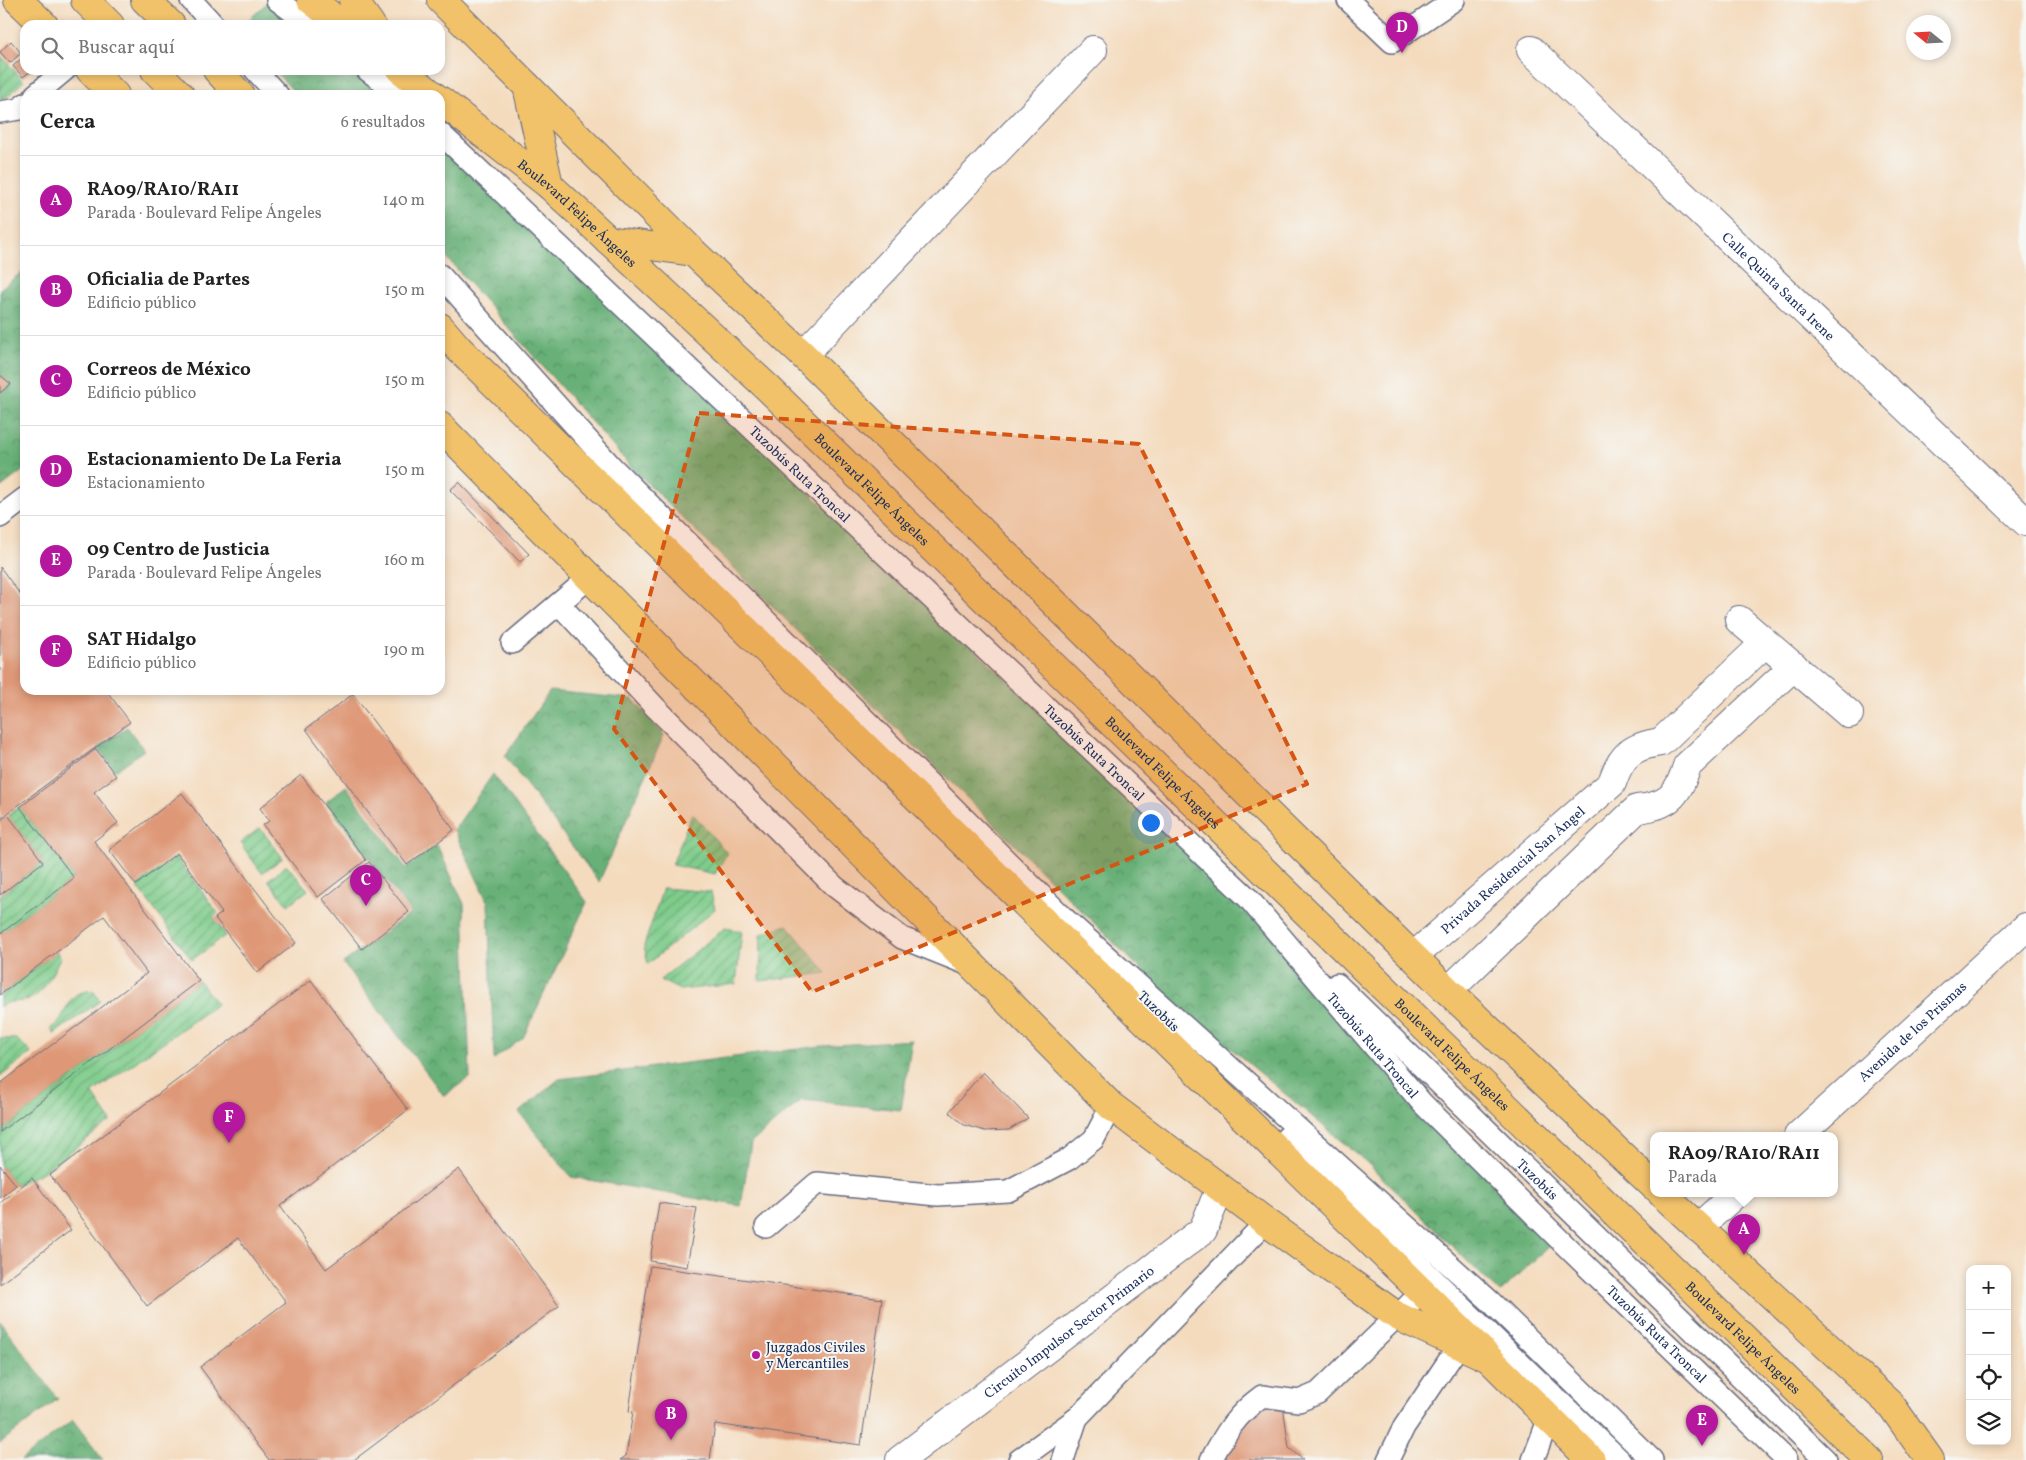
<!DOCTYPE html>
<html lang="es">
<meta charset="utf-8">
<style>
body{margin:0;font-family:Vollkorn,serif;background:#f2f2f2;color:#222}
.controls{position:absolute;right:15px;bottom:15px;display:grid;overflow:hidden;border-radius:10px;box-shadow:0 2px 8px #0003}
.controls button{width:45px;height:45px;display:grid;place-items:center;padding:0;border:0;border-bottom:1px solid #e0e0e0;background:#fff;color:#222;font:25px sans-serif}
.compass{position:absolute;left:1906px;top:15px;width:45px;height:45px;border-radius:50%;background:#fff;box-shadow:0 2px 8px #0003;rotate:288deg}
.you{position:absolute;left:1150px;top:822px;width:18px;height:18px;margin:-12px;border:4px solid #fff;border-radius:50%;background:#1a73e8;box-shadow:0 0 0 8px #1a73e833}
.badge{display:grid;place-items:center;width:32px;height:32px;border-radius:50%;background:#b5179e;color:#fff;font-size:16px;font-weight:700}
.pin{position:absolute;translate:-50% -41px;filter:drop-shadow(0 1px 2px #0008)}
.pin::after{content:'';position:absolute;top:26px;width:18px;height:15px;background:inherit;clip-path:polygon(0 0,100% 0,50% 100%)}
.popup{position:absolute;left:1650px;top:1132px;width:188px;height:65px;box-sizing:border-box;display:grid;place-content:center;border-radius:10px;background:#fff;filter:drop-shadow(0 1px 4px #0005);font-size:16px;white-space:nowrap;color:#767676}
.popup b{font-size:19px;color:#222}
.popup::after{content:'';position:absolute;left:50%;top:100%;margin-left:-10px;border:10px solid transparent;border-top-color:#fff}
.list{margin:0;padding:0;list-style:none}
h2{display:flex;justify-content:space-between;align-items:center;height:65px;margin:0;padding:0 20px;font-size:21px}
h2 small{font-size:16px;font-weight:400;color:#767676}
.list li{display:grid;grid-template-columns:32px 1fr auto;gap:15px;align-items:center;box-sizing:border-box;height:90px;padding:0 20px;border-top:1px solid #e0e0e0}
.list b{display:block;font-size:19px;white-space:nowrap}
.list p{margin:0;font-size:16px;white-space:nowrap;color:#767676}
.list em{font-size:16px;font-style:normal;color:#767676}
.icon{flex:none;width:28px;height:28px;fill:none;stroke:currentColor;stroke-width:2;stroke-linecap:round;stroke-linejoin:round}
.map{position:relative;flex:none;width:2026px;height:1460px;overflow:hidden}
.search{position:absolute;background:#fff;box-shadow:0 2px 8px #0003;left:20px;top:20px;width:425px;height:55px;display:flex;align-items:center;gap:12px;box-sizing:border-box;padding:0 18px;border-radius:15px;color:#767676;font-size:19px}
.panel{position:absolute;background:#fff;box-shadow:0 2px 8px #0003;left:20px;top:90px;width:425px;height:605px;border-radius:15px}
.map>svg:first-child{display:block}
.forest{fill:url(#forest-crowns);stroke:#41706a}
.garden{fill:url(#garden-furrows);stroke:#4d7e74}
.building{fill:#de9877}
.lines{fill:none;stroke-linecap:round;stroke-linejoin:round}
.service-casing{stroke:#676b80;stroke-width:24}
.minor-casing{stroke:#676b80;stroke-width:30}
.tertiary-casing{stroke:#676b80;stroke-width:30}
.primary-casing{stroke:#676b80;stroke-width:30}
.trunk-casing{stroke:#676b80;stroke-width:30}
.service{stroke:#fff;stroke-width:21}
.minor{stroke:#fff;stroke-width:28}
.tertiary{stroke:#fff;stroke-width:28}
.primary{stroke:#f2c26a;stroke-width:28}
.trunk{stroke:#f2c26a;stroke-width:28}
.marked{fill:#d45514;fill-opacity:0.2;stroke:#d45514;stroke-width:4;stroke-dasharray:10 6;stroke-linejoin:round}
.poi-dot{fill:#b5179e;stroke:#f6f6f2;stroke-width:2}
.labels{text-anchor:middle;stroke-width:4;stroke-linejoin:round;paint-order:stroke}
.street-label{font-size:14px;fill:#1b2f5e;stroke:#f6f6f2}
.poi-label{font-size:14px;fill:#1b2f5e;stroke:#f6f6f2;text-anchor:start}
</style>
<div class="map">
<svg width="2026" height="1460" viewBox="0 0 2026 1460">
<defs>
<pattern id="forest-crowns" width="20" height="18" patternUnits="userSpaceOnUse" patternTransform="scale(1.25)"><rect width="20" height="18" fill="#67b077"/><path d="M2 6a3 3 0 1 1 6 0M12 15a3 3 0 1 1 6 0" fill="none" stroke="#549065"/></pattern>
<pattern id="garden-furrows" width="10" height="10" patternUnits="userSpaceOnUse" patternTransform="scale(1.25)"><rect width="10" height="10" fill="#7fcc8b"/><path d="M-1 1l2-2M0 10L10 0M9 11l2-2" fill="none" stroke="#67a675"/></pattern>
</defs>
<rect width="100%" height="100%" fill="#f6f6f2"/>
<filter id="ink" filterUnits="userSpaceOnUse"><feTurbulence type="fractalNoise" baseFrequency=".02" numOctaves="2"/><feDisplacementMap in="SourceGraphic" scale="10" xChannelSelector="R" yChannelSelector="G"/><feConvolveMatrix kernelMatrix="1 2 1 2 8 2 1 2 1" color-interpolation-filters="sRGB"/></filter>
<filter id="wash" filterUnits="userSpaceOnUse"><feTurbulence type="fractalNoise" baseFrequency=".0096" numOctaves="4" result="noise"/><feDisplacementMap in="SourceGraphic" scale="20" xChannelSelector="R" yChannelSelector="G"/><feGaussianBlur stdDeviation="1.12" result="paint"/><feColorMatrix in="noise" values="0 0 0 0 0 0 0 0 0 0 0 0 0 0 0 0 0 1.4 0 .05"/><feComposite in="paint" operator="in"/></filter>
<g filter="url(#wash)">
<rect width="100%" height="100%" fill="#f4dbbe"/>
<g class="forest">
<polygon points="268,2 297,25 243,25"/>
<polygon points="274,70 354,70 385,95 297,95"/>
<polygon points="440,144 1244,903 1553,1242 1500,1293 1365,1161 1166,994 633,469 440,250"/>
<polygon points="25,270 25,469 0,488 0,393 11,384 0,375 0,289"/>
<polygon points="550,691 633,699 664,735 599,882 505,756"/>
<polygon points="127,727 144,750 115,771 98,748"/>
<polygon points="493,774 587,902 523,1038 494,1059 488,903 454,830"/>
<polygon points="346,786 406,868 437,845 464,904 470,1077 444,1096 343,963 411,913 326,802"/>
<polygon points="912,1040 901,1110 802,1100 751,1143 741,1206 571,1177 519,1112 559,1079 821,1046"/>
<polygon points="0,1321 58,1399 0,1443"/>
<polygon points="73,1420 103,1460 21,1460"/>
</g>
<g class="garden">
<polygon points="0,55 24,81 6,98 0,99"/>
<polygon points="20,807 74,878 0,934 0,895 43,862 8,815"/>
<polygon points="692,813 727,853 715,874 672,865"/>
<polygon points="260,828 283,858 262,873 240,843"/>
<polygon points="176,857 218,913 213,917 226,935 192,960 137,886"/>
<polygon points="287,865 308,890 288,905 268,880"/>
<polygon points="663,888 711,892 715,909 648,964 644,946"/>
<polygon points="787,925 827,973 760,981 761,934"/>
<polygon points="725,928 742,931 736,984 680,990 660,980"/>
<path d="M57,952L61,957C51,973 46,994 27,1000C18,1003 7,1000 0,1007V995Z"/>
<polygon points="199,981 217,1004 92,1093 111,1121 43,1172 16,1185 0,1165 0,1132"/>
<path d="M93,990L100,1001L54,1034L51,1028C65,1021 64,1003 77,994C81,992 88,991 93,990Z"/>
<polygon points="0,1038 16,1039 26,1047 31,1053 0,1077"/>
</g>
<g id="blocks">
<g class="building">
<polygon points="11,41 21,53 10,63 0,52"/>
<polygon points="24,56 25,70 32,70 23,77 13,66"/>
<polygon points="0,375 11,384 0,393"/>
<polygon points="459,482 529,554 520,562 450,490"/>
<polygon points="0,567 25,601 25,690 91,690 93,693 97,690 106,690 130,722 0,819"/>
<polygon points="353,694 454,830 407,865 306,729"/>
<polygon points="96,749 116,776 94,792 118,823 94,841 199,981 0,1132 0,1084 147,973 104,916 0,995 0,934 74,878 20,807"/>
<polygon points="301,775 366,860 318,897 263,825 269,821 260,808"/>
<polygon points="182,793 296,943 257,973 215,918 222,913 177,853 136,885 109,850"/>
<polygon points="8,815 43,862 0,895 0,821"/>
<polygon points="369,862 409,912 362,949 323,899"/>
<polygon points="311,980 408,1110 280,1206 326,1269 459,1169 559,1306 354,1460 269,1460 200,1367 286,1302 238,1238 147,1306 50,1175"/>
<polygon points="983,1072 1028,1118 1009,1130 985,1131 964,1125 949,1112"/>
<polygon points="0,1165 16,1185 0,1198"/>
<polygon points="32,1178 71,1230 0,1284 0,1203"/>
<polygon points="659,1203 697,1208 687,1267 650,1261"/>
<polygon points="650,1266 882,1299 861,1445 715,1424 710,1460 620,1460 626,1456 633,1412 629,1411"/>
<polygon points="1263,1399 1283,1405 1289,1448 1303,1460 1230,1460 1220,1452"/>
</g>
</g>
</g>
<g filter="url(#ink)">
<use href="#blocks" fill-opacity="0" stroke="#676b80" stroke-width="1"/>
<g class="lines">
<defs>
<g id="service">
<polyline points="191,0 214,25"/>
<polyline points="277,0 310,25"/>
<polyline points="1348,0 1392,42 1454,0"/>
<polyline points="255,70 278,95"/>
<polyline points="367,70 400,95"/>
<polyline points="35,95 65,70"/>
<polyline points="0,112 20,109 25,104"/>
<path id="s1" d="M440,133L1248,898L1422,1103L1572,1252L1787,1460"/>
<polyline points="440,275 612,467 1064,918 1491,1302 1652,1460"/>
<polyline points="0,517 25,498"/>
<polyline points="559,604 655,707 834,886 902,938 967,964"/>
<polyline points="512,643 589,578"/>
<path id="s2" d="M1337,984L1826,1460"/>
<polyline points="1287,1137 1620,1460"/>
<polyline points="766,1227 817,1183 938,1195 1008,1191 1069,1159 1094,1139 1111,1106"/>
<polyline points="1019,1460 1077,1418 1266,1222"/>
<polyline points="1063,1460 1077,1418"/>
<path d="M1211,1460C1226,1432 1236,1415 1262,1396L1299,1401L1318,1393L1422,1292"/>
<polyline points="1388,1460 1404,1427 1466,1335"/>
<polyline points="1533,1460 1549,1418"/>
</g>
<g id="minor">
<path id="s3" d="M1531,50L2026,522"/>
<polyline points="803,355 1093,50"/>
<polyline points="1739,620 1849,714"/>
<path id="s4" d="M1414,956L1612,783C1621,755 1632,746 1661,742L1765,643"/>
<path d="M1448,991L1637,809C1668,806 1678,796 1687,766L1794,666"/>
<path id="s5" d="M900,1460L1203,1230L1220,1188"/>
</g>
<g id="tertiary">
<path id="s6" d="M1798,1136L2026,927"/>
<polyline points="1698,1228 1735,1194"/>
</g>
<g id="primary">
<polyline points="18,0 44,25"/>
<polyline points="441,0 693,252 803,355 1448,991 1654,1186"/>
<polyline points="90,70 115,95"/>
<polyline points="440,426 1111,1106 1266,1222 1397,1316 1486,1357"/>
<polyline points="1662,1194 1891,1405 1930,1460"/>
</g>
<g id="trunk">
<polyline points="85,0 110,25"/>
<polyline points="145,0 171,25"/>
<polyline points="311,0 343,25"/>
<polyline points="353,0 371,25"/>
<polyline points="155,70 180,95"/>
<polyline points="217,70 240,95"/>
<polyline points="401,70 433,95"/>
<polyline points="527,86 549,185"/>
<path id="s7" d="M440,100L549,185L769,389L1869,1460"/>
<polyline points="608,240 693,252"/>
<polyline points="440,327 459,349 1422,1292 1591,1460"/>
</g>
</defs>
<use href="#service" class="service-casing"/>
<use href="#minor" class="minor-casing"/>
<use href="#tertiary" class="tertiary-casing"/>
<use href="#primary" class="primary-casing"/>
<use href="#trunk" class="trunk-casing"/>
<use href="#service" class="service"/>
<use href="#minor" class="minor"/>
<use href="#tertiary" class="tertiary"/>
<use href="#primary" class="primary"/>
<use href="#trunk" class="trunk"/>
</g>
</g>
<path class="marked" d="M699,413L1139,444L1307,784L812,992L614,729Z"/>
<circle class="poi-dot" cx="756" cy="1355" r="5"/>
<g class="labels">
<g class="street-label">
<text dy="5" stroke="none"><textPath href="#s7" startOffset="178">Boulevard Felipe Ángeles</textPath></text>
<text dy="5" stroke="none"><textPath href="#s3" startOffset="342">Calle Quinta Santa Irene</textPath></text>
<text dy="5" stroke="none"><textPath href="#s1" startOffset="496">Tuzobús Ruta Troncal</textPath></text>
<text dy="5" stroke="none"><textPath href="#s7" startOffset="582">Boulevard Felipe Ángeles</textPath></text>
<text dy="5" stroke="none"><textPath href="#s1" startOffset="901">Tuzobús Ruta Troncal</textPath></text>
<text dy="5" stroke="none"><textPath href="#s7" startOffset="988">Boulevard Felipe Ángeles</textPath></text>
<text dy="5" stroke="none"><textPath href="#s4" startOffset="131">Privada Residencial San Ángel</textPath></text>
<text transform="translate(1159 1011) rotate(44)" y="5">Tuzobús</text>
<text dy="5" stroke="none"><textPath href="#s6" startOffset="155">Avenida de los Prismas</textPath></text>
<text dy="5" stroke="none"><textPath href="#s1" startOffset="1306">Tuzobús Ruta Troncal</textPath></text>
<text dy="5" stroke="none"><textPath href="#s7" startOffset="1392">Boulevard Felipe Ángeles</textPath></text>
<text dy="5" stroke="none"><textPath href="#s2" startOffset="280">Tuzobús</textPath></text>
<text dy="5" stroke="none"><textPath href="#s5" startOffset="212">Circuito Impulsor Sector Primario</textPath></text>
<text dy="5" stroke="none"><textPath href="#s1" startOffset="1711">Tuzobús Ruta Troncal</textPath></text>
<text dy="5" stroke="none"><textPath href="#s7" startOffset="1798">Boulevard Felipe Ángeles</textPath></text>
</g>
<g class="poi-label">
<text x="766" y="1352">Juzgados Civiles<tspan x="766" dy="16">y Mercantiles</tspan></text>
</g>
</g>
</svg>
<div class="controls">
<button>+</button>
<button>−</button>
<button><svg class="icon" aria-label="locate" viewBox="0 0 24 24"><circle cx="12" cy="12" r="6"/><path d="M12 2v4M12 18v4M2 12h4M18 12h4"/></svg></button>
<button><svg class="icon" aria-label="layers" viewBox="0 0 24 24"><path d="M12 4l9 5-9 5-9-5zM3 14l9 5 9-5"/></svg></button>
</div>
<svg class="compass" viewBox="-18 -18 36 36"><path d="M0-13l5 13h-10z" fill="#e53935"/><path d="M0 13l5-13h-10z" fill="#767676"/></svg>
<div class="you"></div>
<div class="pin badge" style="left:1744px;top:1255px">A</div>
<div class="popup"><b>RA09/RA10/RA11</b>Parada</div>
<div class="pin badge" style="left:671px;top:1440px">B</div>
<div class="pin badge" style="left:366px;top:906px">C</div>
<div class="pin badge" style="left:1402px;top:53px">D</div>
<div class="pin badge" style="left:1702px;top:1446px">E</div>
<div class="pin badge" style="left:229px;top:1143px">F</div>
<div class="search"><svg class="icon" aria-label="search" viewBox="0 0 24 24"><circle cx="10" cy="10" r="6"/><path d="M15 15l6 6"/></svg>Buscar aquí</div>
<section class="panel">
<h2>Cerca<small>6 resultados</small></h2>
<ul class="list">
<li><span class="badge">A</span><div><b>RA09/RA10/RA11</b><p>Parada · Boulevard Felipe Ángeles</p></div><em>140 m</em></li>
<li><span class="badge">B</span><div><b>Oficialia de Partes</b><p>Edificio público</p></div><em>150 m</em></li>
<li><span class="badge">C</span><div><b>Correos de México</b><p>Edificio público</p></div><em>150 m</em></li>
<li><span class="badge">D</span><div><b>Estacionamiento De La Feria</b><p>Estacionamiento</p></div><em>150 m</em></li>
<li><span class="badge">E</span><div><b>09 Centro de Justicia</b><p>Parada · Boulevard Felipe Ángeles</p></div><em>160 m</em></li>
<li><span class="badge">F</span><div><b>SAT Hidalgo</b><p>Edificio público</p></div><em>190 m</em></li>
</ul>
</section>
</div>
